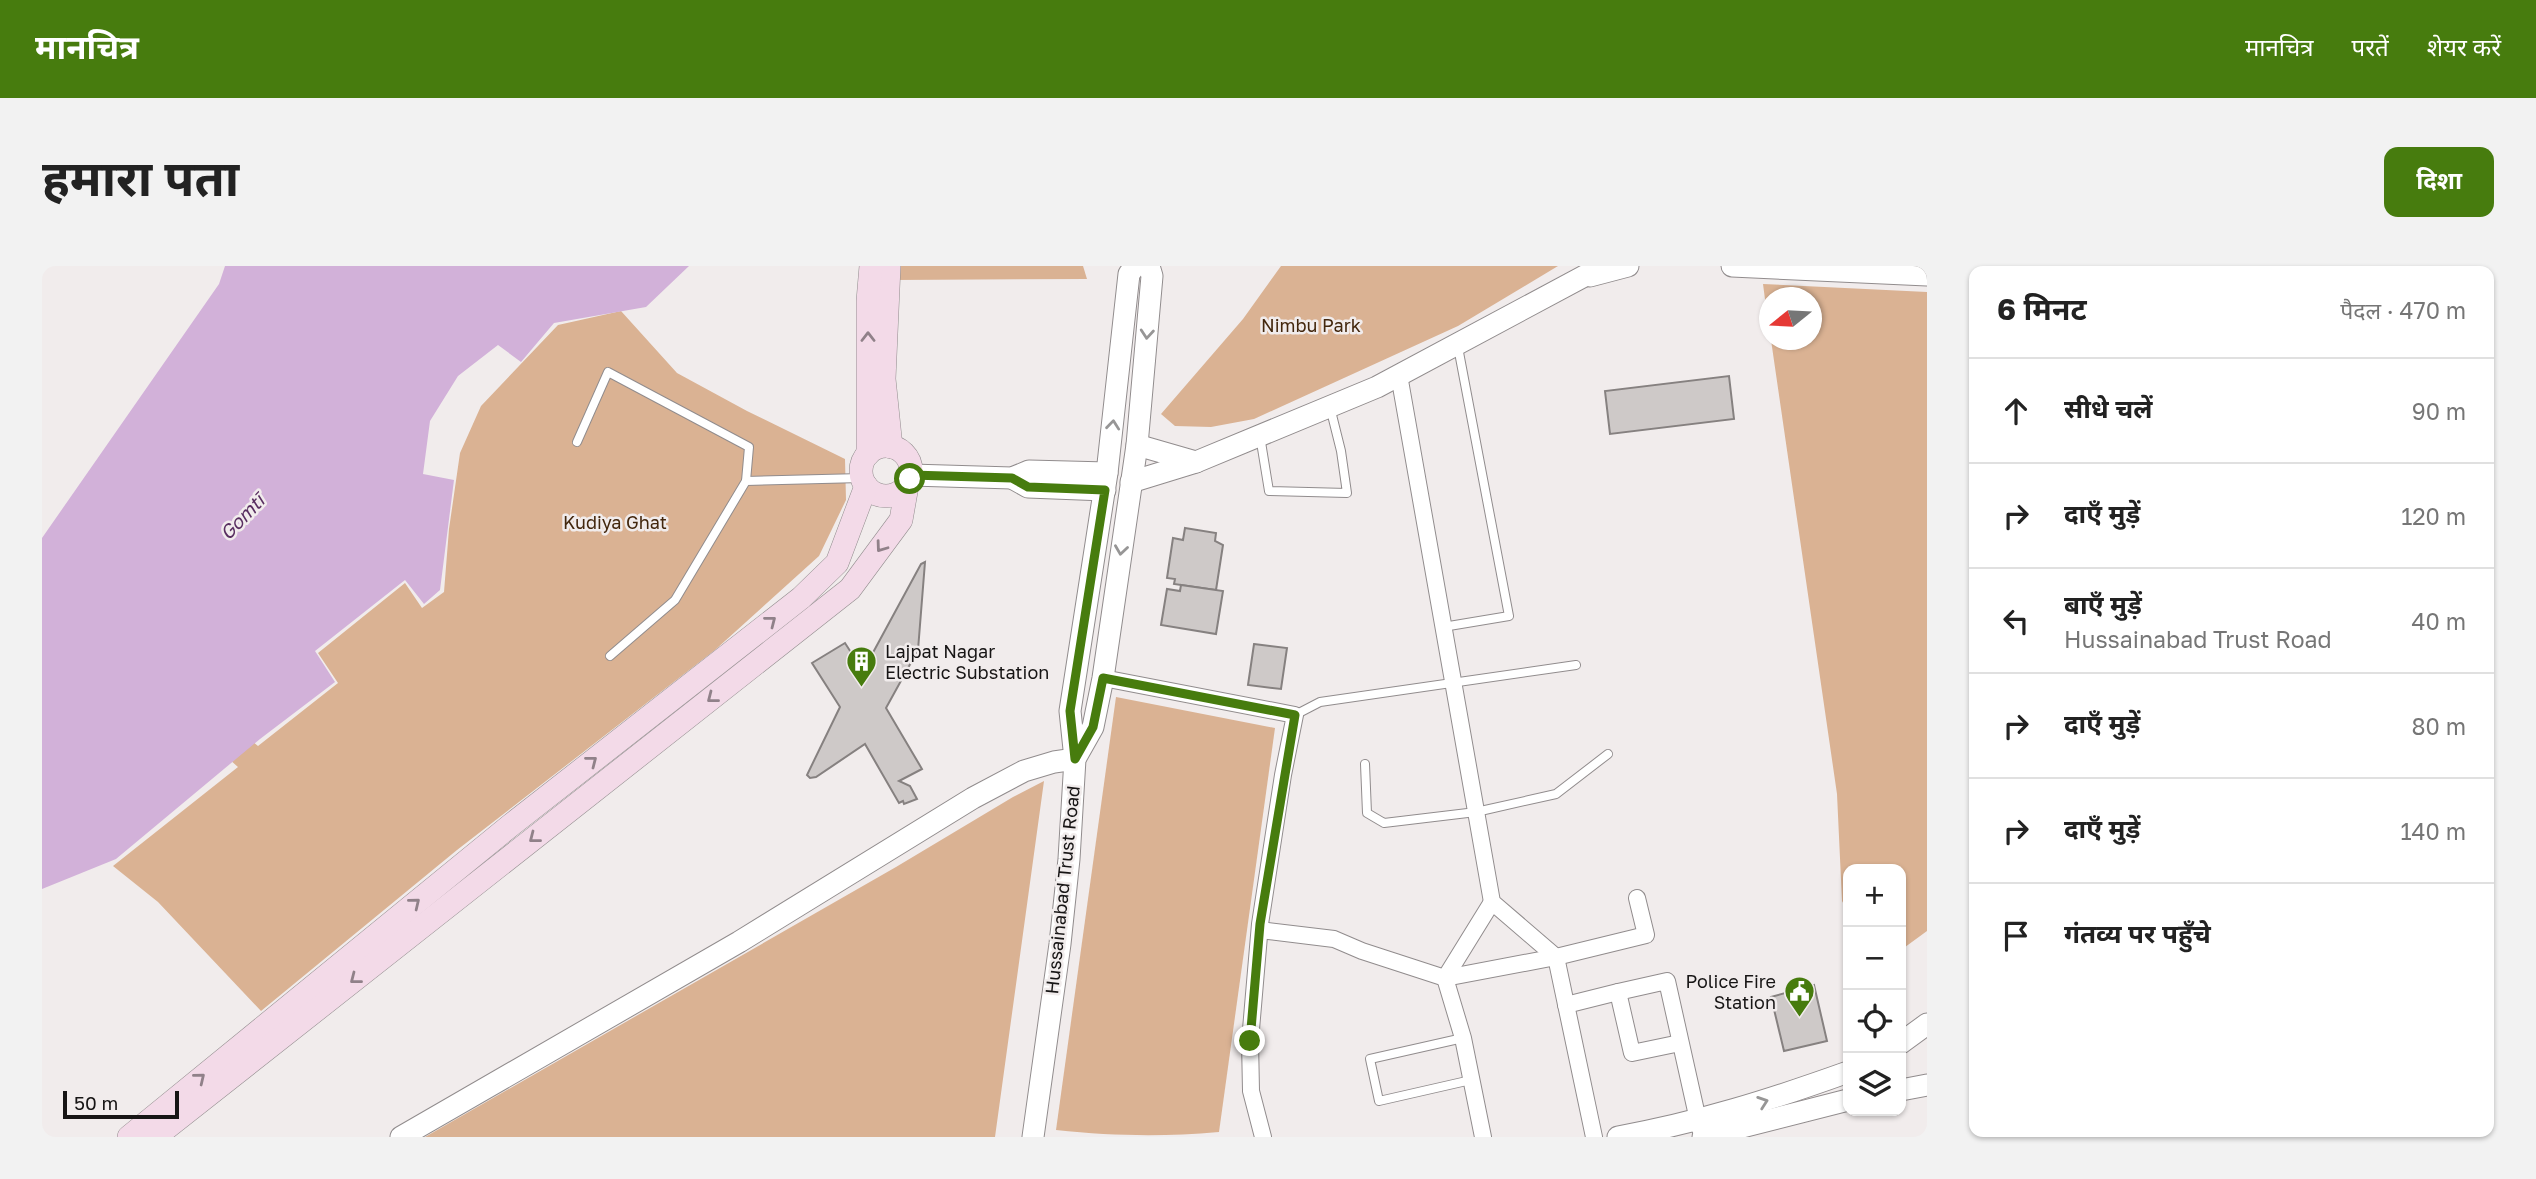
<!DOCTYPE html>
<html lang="hi">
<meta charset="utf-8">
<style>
body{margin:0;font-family:"Golos Text","Noto Sans Devanagari",sans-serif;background:#f2f2f2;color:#222}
.controls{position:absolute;right:21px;bottom:21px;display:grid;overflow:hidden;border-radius:14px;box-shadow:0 2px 5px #0004}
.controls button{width:63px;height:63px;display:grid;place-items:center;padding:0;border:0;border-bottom:2px solid #e0e0e0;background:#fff;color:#222;font:35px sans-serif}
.compass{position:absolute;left:1717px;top:21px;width:63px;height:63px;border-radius:50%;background:#fff;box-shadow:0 2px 5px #0004;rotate:252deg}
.scale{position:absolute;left:21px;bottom:18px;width:116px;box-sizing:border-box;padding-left:7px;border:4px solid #171515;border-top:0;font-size:19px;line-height:24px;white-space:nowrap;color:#171515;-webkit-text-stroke:5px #f1ecec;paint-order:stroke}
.stop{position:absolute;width:21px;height:21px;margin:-16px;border:5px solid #477c0e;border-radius:50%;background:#fff}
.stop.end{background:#477c0e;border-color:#fff;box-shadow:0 2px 7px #0008}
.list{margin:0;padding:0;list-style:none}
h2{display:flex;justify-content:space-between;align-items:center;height:91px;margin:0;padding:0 28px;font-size:30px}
h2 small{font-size:23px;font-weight:400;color:#767676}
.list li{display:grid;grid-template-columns:46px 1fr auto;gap:21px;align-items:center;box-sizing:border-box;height:105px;padding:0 28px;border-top:2px solid #e0e0e0}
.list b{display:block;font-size:26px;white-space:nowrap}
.list p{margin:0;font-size:23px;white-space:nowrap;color:#767676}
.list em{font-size:23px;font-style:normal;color:#767676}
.icon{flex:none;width:38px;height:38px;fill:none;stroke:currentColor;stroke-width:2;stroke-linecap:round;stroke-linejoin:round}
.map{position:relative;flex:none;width:1885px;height:871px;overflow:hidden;border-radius:14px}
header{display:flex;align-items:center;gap:42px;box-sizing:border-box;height:98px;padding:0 35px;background:#477c0e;color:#fff}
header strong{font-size:33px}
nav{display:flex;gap:38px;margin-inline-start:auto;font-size:24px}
.intro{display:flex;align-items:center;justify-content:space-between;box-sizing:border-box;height:168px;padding:0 42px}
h1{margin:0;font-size:49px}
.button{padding:18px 32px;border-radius:14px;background:#477c0e;color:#fff;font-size:24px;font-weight:700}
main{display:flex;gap:42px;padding:0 42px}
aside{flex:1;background:#fff;border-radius:14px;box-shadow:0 2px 5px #0004}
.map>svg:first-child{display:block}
.green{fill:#dab293}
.water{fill:#d2b1d9}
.building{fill:#cec9c8;stroke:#868180;stroke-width:2}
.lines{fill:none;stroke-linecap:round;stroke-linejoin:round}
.service-casing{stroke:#918c8d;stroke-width:10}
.minor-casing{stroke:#918c8d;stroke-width:18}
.tertiary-casing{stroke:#918c8d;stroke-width:23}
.secondary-casing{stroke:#918c8d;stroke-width:24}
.service{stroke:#fff;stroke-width:8}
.minor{stroke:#fff;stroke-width:16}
.tertiary{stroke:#fff;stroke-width:21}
.secondary{stroke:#f3dae8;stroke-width:23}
.oneway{stroke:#979696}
.oneway2{stroke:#908189}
.route{stroke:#477c0e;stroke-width:9}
.labels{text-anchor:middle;stroke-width:5;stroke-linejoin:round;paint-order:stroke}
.park-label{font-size:18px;fill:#43270d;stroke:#f1ecec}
.poi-label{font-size:18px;fill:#171515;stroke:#f1ecec;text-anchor:start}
.street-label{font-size:18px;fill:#171515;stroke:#f1ecec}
.water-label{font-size:19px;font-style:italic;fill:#592f61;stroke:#f1ecec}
</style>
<header>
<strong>मानचित्र</strong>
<nav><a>मानचित्र</a><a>परतें</a><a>शेयर करें</a></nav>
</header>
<div class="intro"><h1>हमारा पता</h1><a class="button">दिशा</a></div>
<main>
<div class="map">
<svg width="1885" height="871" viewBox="0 0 1885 871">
<rect width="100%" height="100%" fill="#f1ecec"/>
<g class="green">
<polygon points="854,0 1041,0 1045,13 852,14"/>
<polygon points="1239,0 1516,0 1416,60 1212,153 1169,161 1133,160 1119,148 1201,53"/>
<polygon points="1721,18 1885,26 1885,665 1859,684 1859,603 1806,603 1806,646 1800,635 1795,528 1729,74 1770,74 1770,32 1728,32 1727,64"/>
<polygon points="579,45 635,107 705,145 803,193 804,234 777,290 673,384 415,584 219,745 116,636 71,600 196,501 178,485 199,466 216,480 296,417 276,387 363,317 380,342 402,326 407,263 418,187 439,140 516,59"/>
<path d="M1074,431L1233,462L1177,866C1119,871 1072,870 1014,864Z"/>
<polygon points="1002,515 953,871 383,871 854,601 971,531"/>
</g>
<polygon class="water" points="183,0 647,0 604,41 512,57 479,96 456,79 416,110 388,155 381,208 412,214 398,324 382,338 363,314 273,385 293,416 218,473 74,593 0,623 0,272 177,18"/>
<g class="building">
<polygon points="1687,110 1692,153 1568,168 1563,125"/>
<polygon points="1143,262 1174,267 1173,275 1181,279 1174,324 1132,318 1133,313 1125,312 1131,272 1141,274"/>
<polygon points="883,296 876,384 844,442 880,503 857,515 868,520 875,533 862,538 861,535 857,537 823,478 774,511 768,512 765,509 798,441 770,397 803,377 821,405 879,298"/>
<polygon points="1139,319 1181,325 1174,368 1119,359 1125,323 1138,325"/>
<polygon points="1212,378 1245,382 1239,423 1206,419"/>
<polygon points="1772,719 1785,775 1742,785 1729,731"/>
</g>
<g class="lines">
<defs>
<g id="service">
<polyline points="1218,170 1227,225 1305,227 1299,185 1288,141"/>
<polyline points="535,176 566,106 707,181 704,215"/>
<polyline points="1401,361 1467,350 1416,81"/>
<polyline points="568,390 633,334 704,215 820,212"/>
<polyline points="1253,449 1278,436 1534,399"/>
<polyline points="1323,498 1325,547 1342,557 1434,546 1514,528 1566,488"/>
<polyline points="1421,772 1328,793 1337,835 1429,814"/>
</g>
<g id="minor">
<polyline points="1357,109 1450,636 1514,691 1552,871"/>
<polyline points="1061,412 1253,449 1241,509 1218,658 1208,775 1209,825 1221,871"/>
<polyline points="1218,664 1292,673 1320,685 1403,712 1514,691 1604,669 1595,632"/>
<polyline points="1524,739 1576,726"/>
<polyline points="1638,777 1590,787 1576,726 1625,715 1658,863"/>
<polyline points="1441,871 1421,772 1403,712 1450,636"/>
</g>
<g id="tertiary">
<polyline points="1690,0 1885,9"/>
<polyline points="1548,10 1586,0"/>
<polyline points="1095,179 1154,196"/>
<polyline points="869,209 970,212 987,205 1065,207"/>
<polyline points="970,212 986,221 1063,224"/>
<polyline points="1089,216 1154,196 1335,121 1561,0"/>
<polyline points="1033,493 1028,445 1065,207 1087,8 1093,0"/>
<polyline points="1859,777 1885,758"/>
<polyline points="1859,824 1885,819"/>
<polyline points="359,871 697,676 931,532 982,505 1012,496 1033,493"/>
<polyline points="991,871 1018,678 1027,593 1033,493 1051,461 1061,412 1095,179 1110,10 1107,0"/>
<path d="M1576,871C1658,856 1728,834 1806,806"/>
<polyline points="1661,871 1806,834"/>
</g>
<g id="secondary">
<polyline points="847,0 842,113 849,181"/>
<circle cx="844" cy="205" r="25"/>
<polyline points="826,188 826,35 829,0"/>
<polyline points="87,871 469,559 759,332 795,297 824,220"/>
<polyline points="113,871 808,323 859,254 865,220"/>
</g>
</defs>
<use href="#service" class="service-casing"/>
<use href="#minor" class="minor-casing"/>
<use href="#tertiary" class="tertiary-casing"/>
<use href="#secondary" class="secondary-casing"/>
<use href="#service" class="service"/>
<use href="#minor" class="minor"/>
<use href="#tertiary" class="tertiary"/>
<use href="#secondary" class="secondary"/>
</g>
<defs><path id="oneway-chevron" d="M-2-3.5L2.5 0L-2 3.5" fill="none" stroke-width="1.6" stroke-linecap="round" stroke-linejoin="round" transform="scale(1.75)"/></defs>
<g class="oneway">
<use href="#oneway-chevron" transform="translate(1105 68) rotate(95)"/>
<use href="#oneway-chevron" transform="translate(1071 159) rotate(-84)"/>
<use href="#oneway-chevron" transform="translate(1079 284) rotate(98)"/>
<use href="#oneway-chevron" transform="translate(1721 836) rotate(-19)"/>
</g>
<g class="oneway2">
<use href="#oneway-chevron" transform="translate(826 71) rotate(-90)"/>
<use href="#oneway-chevron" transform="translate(839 281) rotate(126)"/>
<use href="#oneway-chevron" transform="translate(729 355) rotate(-38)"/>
<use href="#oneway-chevron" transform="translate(670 432) rotate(142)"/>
<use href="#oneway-chevron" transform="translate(550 495) rotate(-38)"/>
<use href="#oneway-chevron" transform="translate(492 572) rotate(142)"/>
<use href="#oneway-chevron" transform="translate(373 637) rotate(-39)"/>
<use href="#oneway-chevron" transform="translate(313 713) rotate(142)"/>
<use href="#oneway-chevron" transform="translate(158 812) rotate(-39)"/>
</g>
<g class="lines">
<polyline class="route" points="868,213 869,209 970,212 986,221 1063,224 1028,445 1033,493 1051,461 1061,412 1253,449 1218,658 1208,775"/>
</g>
<defs>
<symbol id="building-pin" viewBox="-11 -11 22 30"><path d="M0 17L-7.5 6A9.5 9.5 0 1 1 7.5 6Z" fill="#477c0e" stroke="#f1ecec"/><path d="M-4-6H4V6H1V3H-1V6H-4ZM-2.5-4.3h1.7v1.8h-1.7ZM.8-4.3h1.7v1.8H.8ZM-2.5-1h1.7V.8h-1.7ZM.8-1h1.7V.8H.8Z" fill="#fff"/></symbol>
<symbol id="civic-pin" viewBox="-11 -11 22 30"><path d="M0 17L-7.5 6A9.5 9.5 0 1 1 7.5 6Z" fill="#477c0e" stroke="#f1ecec"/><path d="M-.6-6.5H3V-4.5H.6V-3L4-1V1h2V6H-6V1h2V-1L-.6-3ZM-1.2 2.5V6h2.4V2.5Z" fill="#fff"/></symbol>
</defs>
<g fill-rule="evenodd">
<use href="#building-pin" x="802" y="378" width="35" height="47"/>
<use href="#civic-pin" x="1740" y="708" width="35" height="47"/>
</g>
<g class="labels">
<g class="park-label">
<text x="1269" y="66">Nimbu Park</text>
<text x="573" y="263">Kudiya Ghat</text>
</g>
<g class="poi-label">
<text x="843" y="392">Lajpat Nagar<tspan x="843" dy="21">Electric Substation</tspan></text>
<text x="1734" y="722" text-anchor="end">Police Fire<tspan x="1734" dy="21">Station</tspan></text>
</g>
<g class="street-label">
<text transform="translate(1021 624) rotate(-84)" y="6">Hussainabad Trust Road</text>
</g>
<g class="water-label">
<text transform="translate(200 251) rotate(-46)" y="7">Gomtī</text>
</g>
</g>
</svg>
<div class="controls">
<button>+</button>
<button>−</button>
<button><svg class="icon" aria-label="locate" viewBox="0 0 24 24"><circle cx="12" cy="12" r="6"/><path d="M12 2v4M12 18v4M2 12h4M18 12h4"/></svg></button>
<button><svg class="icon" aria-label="layers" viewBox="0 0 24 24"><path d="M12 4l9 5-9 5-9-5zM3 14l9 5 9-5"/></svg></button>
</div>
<svg class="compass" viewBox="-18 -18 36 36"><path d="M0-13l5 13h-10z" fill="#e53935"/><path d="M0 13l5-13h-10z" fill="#767676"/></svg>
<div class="scale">50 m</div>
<div class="stop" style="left:868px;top:213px"></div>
<div class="stop end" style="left:1208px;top:775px"></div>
</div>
<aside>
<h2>6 मिनट<small>पैदल · 470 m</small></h2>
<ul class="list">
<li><svg class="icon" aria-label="ahead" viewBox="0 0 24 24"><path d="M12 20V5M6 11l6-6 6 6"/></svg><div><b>सीधे चलें</b></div><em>90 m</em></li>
<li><svg class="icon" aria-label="right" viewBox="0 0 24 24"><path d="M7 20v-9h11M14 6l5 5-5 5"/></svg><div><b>दाएँ मुड़ें</b></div><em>120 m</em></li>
<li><svg class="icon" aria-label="left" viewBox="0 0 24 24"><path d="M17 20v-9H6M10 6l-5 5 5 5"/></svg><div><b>बाएँ मुड़ें</b><p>Hussainabad Trust Road</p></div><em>40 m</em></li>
<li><svg class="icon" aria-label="right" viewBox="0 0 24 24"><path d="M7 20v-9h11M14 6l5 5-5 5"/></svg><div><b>दाएँ मुड़ें</b></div><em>80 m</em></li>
<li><svg class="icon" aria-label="right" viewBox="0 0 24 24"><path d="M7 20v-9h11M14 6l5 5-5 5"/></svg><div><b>दाएँ मुड़ें</b></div><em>140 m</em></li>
<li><svg class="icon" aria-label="arrive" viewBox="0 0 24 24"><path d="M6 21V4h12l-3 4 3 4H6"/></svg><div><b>गंतव्य पर पहुँचे</b></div></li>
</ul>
</aside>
</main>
